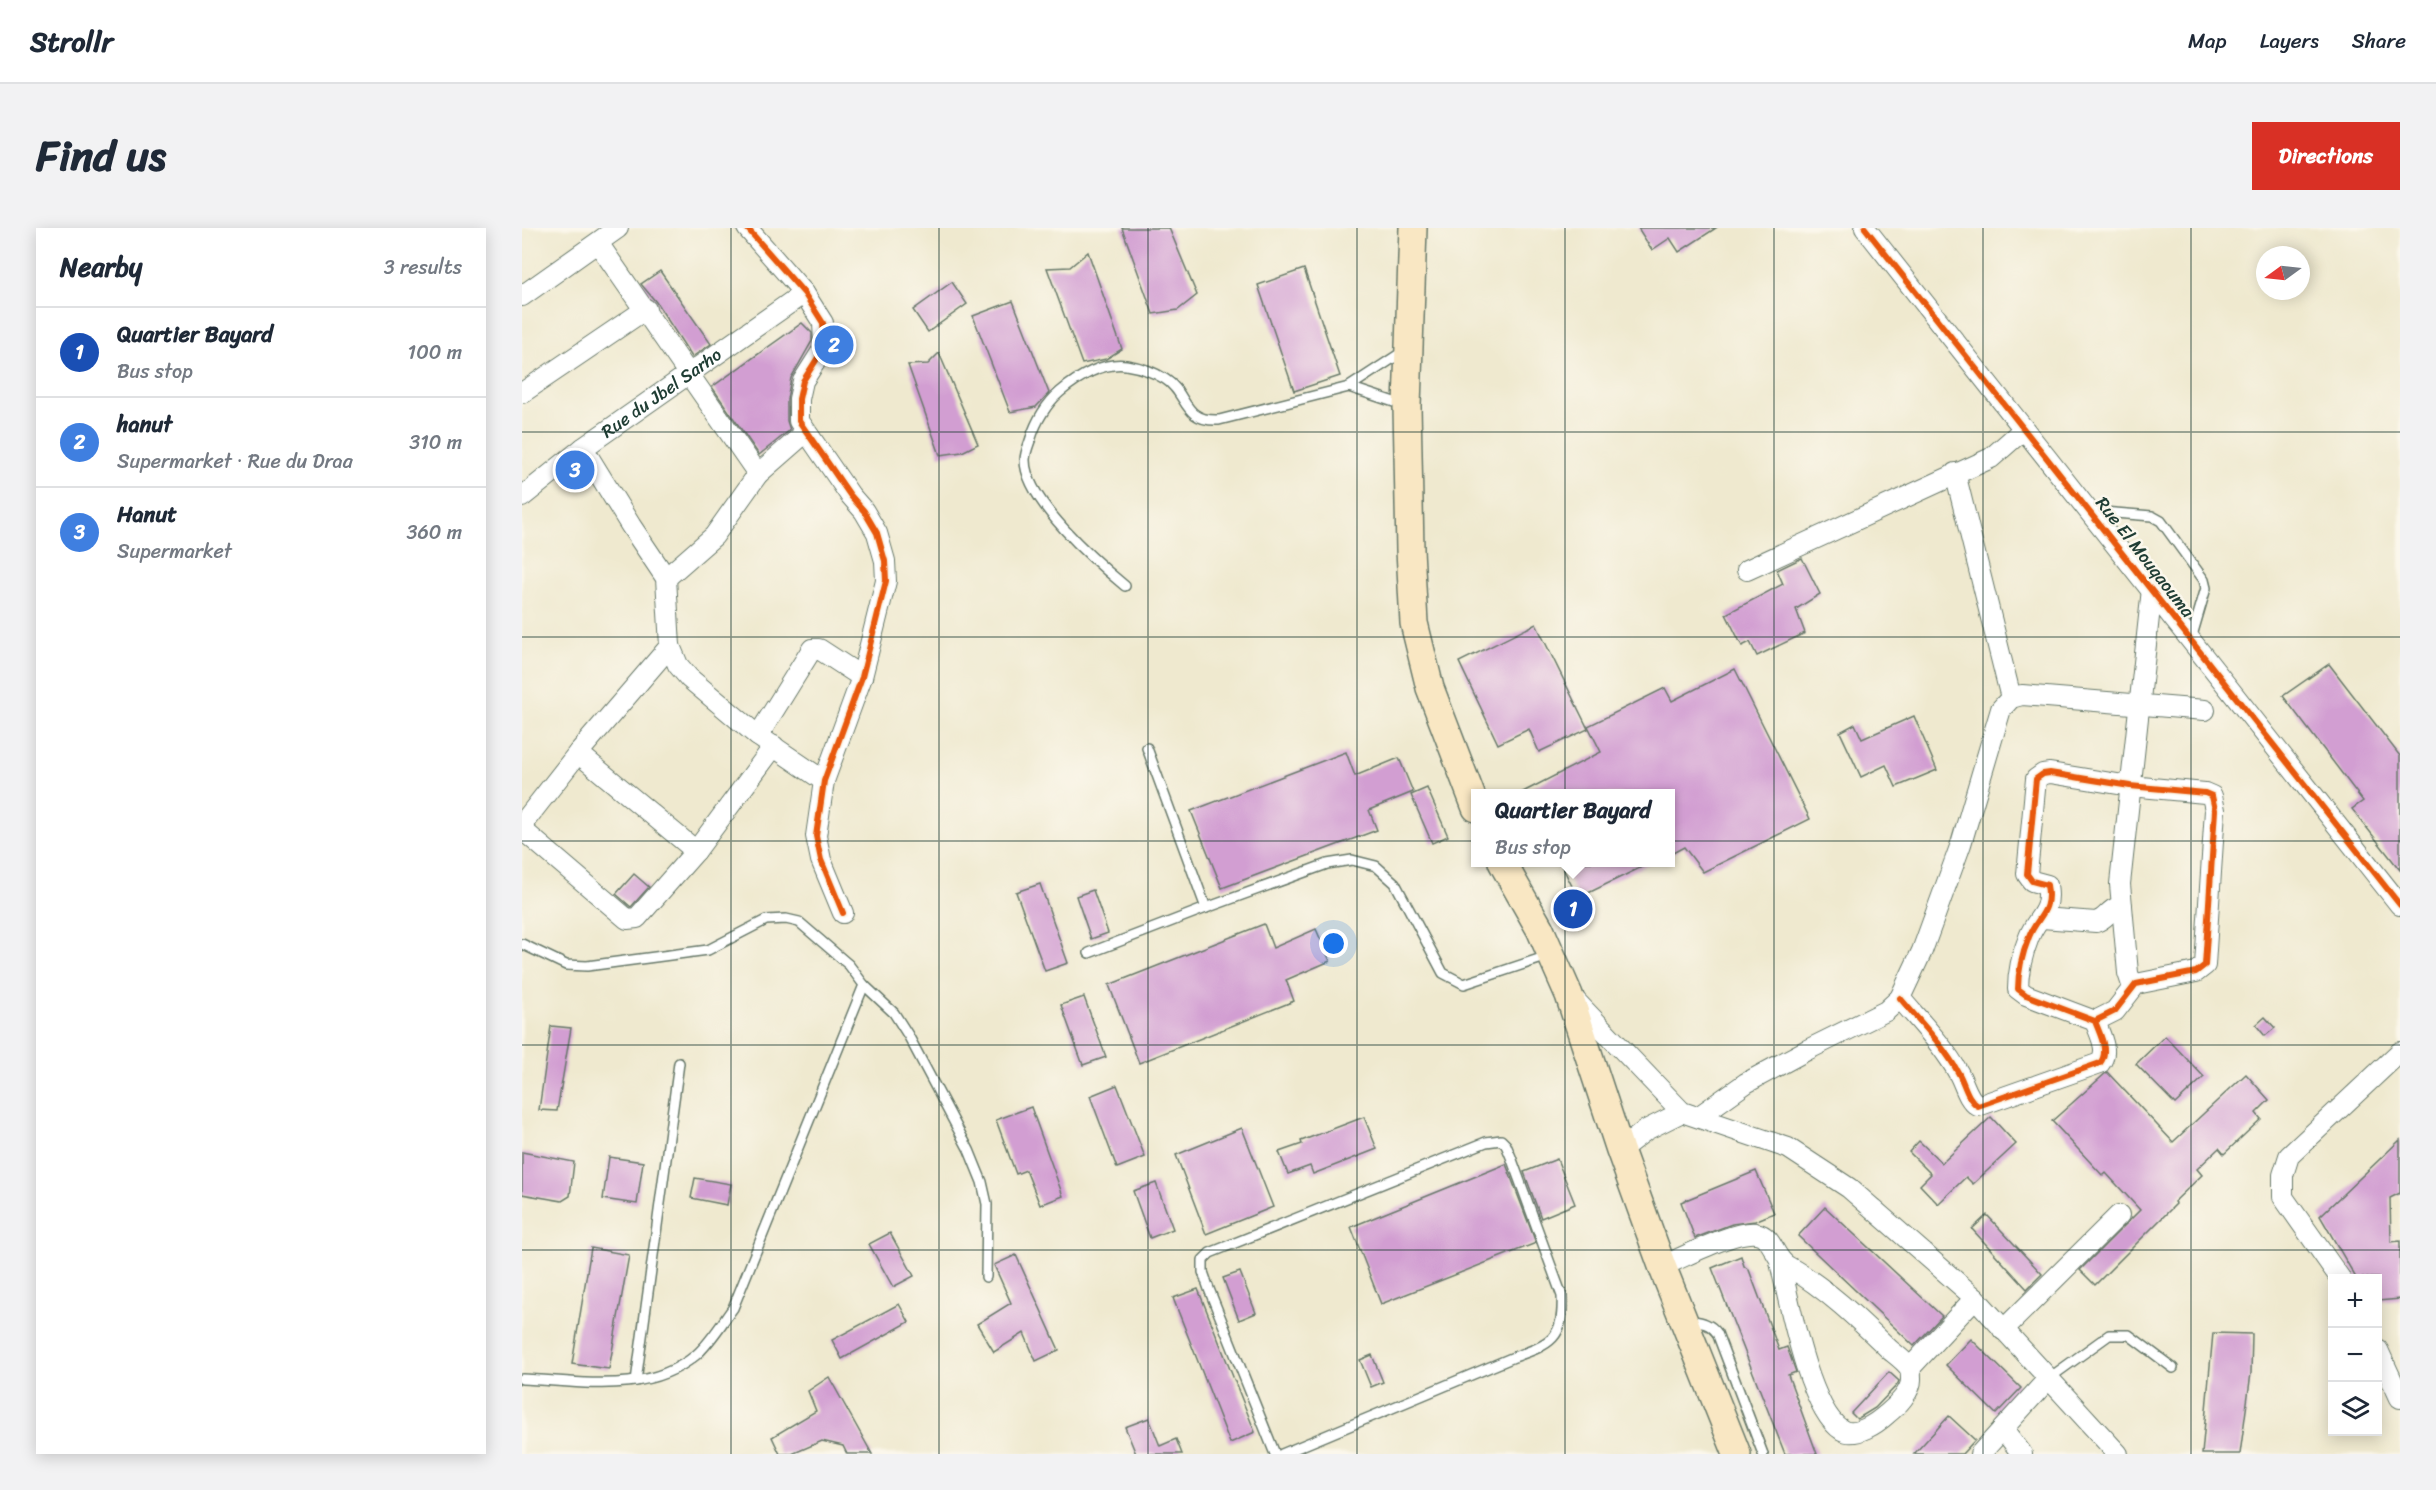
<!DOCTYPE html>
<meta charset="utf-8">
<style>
body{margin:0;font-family:Sriracha,sans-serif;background:#f2f2f3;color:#1f2937}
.controls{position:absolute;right:18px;bottom:18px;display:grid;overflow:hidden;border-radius:0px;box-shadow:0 3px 15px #0003}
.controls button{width:54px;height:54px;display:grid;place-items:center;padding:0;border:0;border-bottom:2px solid #e0e1e3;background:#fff;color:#1f2937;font:30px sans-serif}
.compass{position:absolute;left:1734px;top:18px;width:54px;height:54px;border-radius:50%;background:#fff;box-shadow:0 3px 15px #0003;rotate:255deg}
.you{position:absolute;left:812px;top:716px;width:21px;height:21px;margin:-15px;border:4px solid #fff;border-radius:50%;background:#1a73e8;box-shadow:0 0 0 9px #1a73e833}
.badge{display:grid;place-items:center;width:39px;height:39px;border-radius:50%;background:#d93025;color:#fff;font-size:20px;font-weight:700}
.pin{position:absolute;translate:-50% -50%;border:3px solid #fff;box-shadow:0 2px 6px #0006}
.popup{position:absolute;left:949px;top:561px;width:204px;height:78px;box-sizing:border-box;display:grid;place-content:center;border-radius:0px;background:#fff;filter:drop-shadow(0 2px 4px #0005);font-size:20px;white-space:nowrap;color:#747a83}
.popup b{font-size:22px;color:#1f2937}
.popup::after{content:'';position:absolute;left:50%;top:100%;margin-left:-12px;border:12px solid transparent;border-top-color:#fff}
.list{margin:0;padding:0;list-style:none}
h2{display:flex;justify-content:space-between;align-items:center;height:78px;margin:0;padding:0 24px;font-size:26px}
h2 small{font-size:20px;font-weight:400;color:#747a83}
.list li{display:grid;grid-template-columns:39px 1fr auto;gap:18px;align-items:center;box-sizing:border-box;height:90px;padding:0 24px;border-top:2px solid #e0e1e3}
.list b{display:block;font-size:22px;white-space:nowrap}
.list p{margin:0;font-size:20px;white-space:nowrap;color:#747a83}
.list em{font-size:20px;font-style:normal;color:#747a83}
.icon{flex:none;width:33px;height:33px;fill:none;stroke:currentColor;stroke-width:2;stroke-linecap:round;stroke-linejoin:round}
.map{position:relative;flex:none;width:1878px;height:1226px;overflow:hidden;border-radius:0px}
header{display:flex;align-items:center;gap:36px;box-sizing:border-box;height:84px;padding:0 30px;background:#fff;border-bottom:2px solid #e0e1e3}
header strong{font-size:28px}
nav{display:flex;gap:33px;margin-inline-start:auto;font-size:21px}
.intro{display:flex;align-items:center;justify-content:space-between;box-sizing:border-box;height:144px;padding:0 36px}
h1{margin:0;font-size:42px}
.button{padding:15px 27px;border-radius:0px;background:#d93025;color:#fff;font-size:21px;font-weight:700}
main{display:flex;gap:36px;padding:0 36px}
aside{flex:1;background:#fff;border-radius:0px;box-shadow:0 3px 15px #0003}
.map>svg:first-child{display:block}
.building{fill:#d29ed2}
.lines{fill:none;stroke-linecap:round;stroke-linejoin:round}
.service-casing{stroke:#68796a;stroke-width:12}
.minor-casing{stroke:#68796a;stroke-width:22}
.secondary-casing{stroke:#68796a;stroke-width:30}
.service{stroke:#fff;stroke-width:9}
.minor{stroke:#fff;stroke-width:20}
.secondary{stroke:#f9e7c3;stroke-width:27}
.cycleway-casing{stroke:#fbf7ec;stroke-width:10}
.cycleway{stroke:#e8590c;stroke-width:6}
.grid{fill:none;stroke:#1f3d34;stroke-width:1.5;stroke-opacity:0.55}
.labels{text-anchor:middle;stroke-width:5;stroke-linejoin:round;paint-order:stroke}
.street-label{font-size:18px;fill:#1f3d34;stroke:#fbf7ec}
</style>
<header>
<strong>Strollr</strong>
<nav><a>Map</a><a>Layers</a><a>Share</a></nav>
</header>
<div class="intro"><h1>Find us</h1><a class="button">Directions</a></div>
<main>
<aside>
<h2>Nearby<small>3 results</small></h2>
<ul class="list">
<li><span class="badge" style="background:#1a4fb4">1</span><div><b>Quartier Bayard</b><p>Bus stop</p></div><em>100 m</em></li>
<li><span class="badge" style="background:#3f7fe0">2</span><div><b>hanut</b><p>Supermarket · Rue du Draa</p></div><em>310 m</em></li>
<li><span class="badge" style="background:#3f7fe0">3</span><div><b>Hanut</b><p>Supermarket</p></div><em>360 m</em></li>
</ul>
</aside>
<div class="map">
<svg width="1878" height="1226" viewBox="0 0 1878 1226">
<rect width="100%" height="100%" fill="#fbf7ec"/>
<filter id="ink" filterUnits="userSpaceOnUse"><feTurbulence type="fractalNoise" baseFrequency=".0167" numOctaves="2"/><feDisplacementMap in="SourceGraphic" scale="12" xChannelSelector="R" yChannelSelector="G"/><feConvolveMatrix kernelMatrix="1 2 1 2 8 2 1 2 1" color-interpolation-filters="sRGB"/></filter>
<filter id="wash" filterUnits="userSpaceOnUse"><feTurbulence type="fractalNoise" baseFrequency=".008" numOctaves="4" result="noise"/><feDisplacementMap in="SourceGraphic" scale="24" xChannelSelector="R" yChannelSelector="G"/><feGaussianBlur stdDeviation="1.35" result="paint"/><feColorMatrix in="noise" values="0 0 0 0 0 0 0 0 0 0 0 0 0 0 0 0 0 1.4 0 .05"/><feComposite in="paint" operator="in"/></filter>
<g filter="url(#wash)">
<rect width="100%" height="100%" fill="#efe9cf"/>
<g id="blocks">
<g class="building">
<polygon points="600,0 647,0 675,67 656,82 631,86"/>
<polygon points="1116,0 1194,0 1157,24 1148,10 1130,22"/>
<polygon points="566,24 600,121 584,131 560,136 525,40 548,39"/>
<polygon points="782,41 818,148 772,163 736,57"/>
<polygon points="138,43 189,116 170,129 134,74 119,56"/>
<polygon points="430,54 445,76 406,104 391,82"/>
<polygon points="491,73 527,165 514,179 488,184 451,88"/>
<polygon points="280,95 290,105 290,113 269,150 265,171 265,193 268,202 237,227 190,159"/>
<polygon points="417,125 456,216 440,224 418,227 386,137 406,136"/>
<polygon points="1280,330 1298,366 1274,381 1283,405 1235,428 1228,414 1220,418 1204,386 1261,356 1255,342"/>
<polygon points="1014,396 1066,501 1017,524 1007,501 976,516 937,434"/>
<polygon points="1807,436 1878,528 1878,642 1830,581 1841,573 1761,468"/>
<polygon points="1213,441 1288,591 1181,644 1162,619 1149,626 1149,566 997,566 1079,524 1066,498 1143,460 1150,473"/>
<polygon points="1392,488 1415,542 1374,559 1364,537 1339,549 1318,504 1333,496 1340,511"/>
<polygon points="824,524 833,548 877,530 891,564 847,582 855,602 700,660 669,583"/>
<polygon points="905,560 926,608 910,615 889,567"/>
<polygon points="1038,634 1130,634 1056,670"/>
<polygon points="112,646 127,659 109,679 94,666"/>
<polygon points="518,656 546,735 523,743 494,664"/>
<polygon points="571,662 586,705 569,711 554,668"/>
<polygon points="742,696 751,720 794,701 808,733 764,752 772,773 617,835 587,757"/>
<polygon points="562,769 584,829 561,837 539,777"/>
<polygon points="1743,789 1753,800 1743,808 1734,797"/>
<polygon points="29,798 49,800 35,883 17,882"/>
<polygon points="1643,808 1682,849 1653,876 1614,836"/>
<polygon points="1585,844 1651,914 1724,846 1747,872 1734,885 1739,891 1702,926 1697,920 1675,941 1680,947 1652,974 1654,976 1573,1057 1558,1042 1618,982 1584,945 1581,948 1530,893"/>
<polygon points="595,857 623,929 595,940 568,868"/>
<polygon points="509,879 541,968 518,977 504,942 494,946 474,892"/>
<polygon points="842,889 855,921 791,946 788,938 766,946 757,924 780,916 779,913"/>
<polygon points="1469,889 1494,916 1451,956 1444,949 1416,976 1398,957 1409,946 1387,924 1397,913 1420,935"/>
<polygon points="720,900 751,979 684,1006 654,927"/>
<polygon points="1878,912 1878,965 1868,970 1869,1014 1878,1013 1878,1071 1856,1073 1856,1050 1834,1050 1798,988"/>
<polygon points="0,924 52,934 48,968 40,973 0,966"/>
<polygon points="87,929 121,934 115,976 81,971"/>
<polygon points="1035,931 1053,976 1019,990 1002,944"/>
<polygon points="984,936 1014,1015 859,1076 829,999"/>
<polygon points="1234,943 1252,985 1233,993 1210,996 1173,1010 1159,974"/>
<polygon points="173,950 209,956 205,977 169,970"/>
<polygon points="634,955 651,1001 628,1010 611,963"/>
<polygon points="1303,979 1420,1088 1392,1118 1276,1008"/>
<polygon points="1465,987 1520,1046 1505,1061 1450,1001"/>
<polygon points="368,1005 392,1048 371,1059 347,1016"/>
<polygon points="69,1020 107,1027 87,1141 50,1136"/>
<polygon points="494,1027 537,1122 514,1133 502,1105 472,1124 455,1096 489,1075 472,1037"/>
<polygon points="1219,1028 1222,1038 1227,1042 1257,1122 1265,1119 1274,1144 1266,1147 1295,1226 1263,1226 1190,1040"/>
<polygon points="718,1044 734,1085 717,1092 701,1050"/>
<polygon points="676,1061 733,1204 708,1215 651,1070"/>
<polygon points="377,1076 387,1094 320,1131 310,1112"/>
<polygon points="1691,1105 1730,1106 1729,1145 1718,1226 1680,1226"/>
<polygon points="1449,1111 1499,1160 1474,1186 1424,1137"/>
<polygon points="850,1127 861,1154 849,1159 838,1132"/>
<polygon points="1367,1144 1377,1153 1375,1157 1353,1180 1335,1191 1329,1185"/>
<polygon points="307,1149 350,1226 325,1226 321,1218 300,1213 270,1226 258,1226 250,1209 294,1183 286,1163"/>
<polygon points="1427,1188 1453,1212 1440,1226 1392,1226"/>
<polygon points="627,1190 638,1218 654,1211 660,1226 614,1226 603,1199"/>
</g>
</g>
</g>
<g filter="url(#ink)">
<use href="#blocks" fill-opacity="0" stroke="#68796a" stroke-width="1.5"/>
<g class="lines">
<defs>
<g id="service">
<polyline points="827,159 881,177"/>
<polyline points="1568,283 1630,288 1639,293 1682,352 1684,360 1669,411"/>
<path d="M603,358C574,334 503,272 503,232C503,225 507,216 509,210C514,193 525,175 538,164C555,150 580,134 604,137C617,139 632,144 643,151C666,165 660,194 697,192L827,159L882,123"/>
<polyline points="625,520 684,680"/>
<polyline points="0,716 44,737 65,738 186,722 244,692 264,691 277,694 327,737 342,757 372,785 386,807 447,922 460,954 465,976 464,1049"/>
<polyline points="567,725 684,680 805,636 830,632 854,638 873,655 921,745 942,756 1026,728"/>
<path d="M1167,1092C1178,1094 1188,1095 1195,1105L1241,1226"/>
<path d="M0,1151C58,1153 125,1168 174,1127C188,1115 200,1095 211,1080L342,757"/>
<polyline points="1526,1151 1587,1107 1607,1107 1651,1140"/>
<polyline points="114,1153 157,835"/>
<path d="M753,1226L687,1061L681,1044V1032L688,1025L964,914L979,912L984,917L989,929L1040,1068C1042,1111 1029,1116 992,1129L760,1226"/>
</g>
<g id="minor">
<polyline points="225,0 282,65 301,95 302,114 300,123 281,153 277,171 277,193 328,267 342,283 355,305 363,333 364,353 340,449 302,553 294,608 299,632 321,685"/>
<polyline points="1343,0 1878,677"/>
<polyline points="76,15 236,246"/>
<polyline points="0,68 96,0"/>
<polyline points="0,165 124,81"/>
<polyline points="61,220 109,298 144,350 148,418 156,437 167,450 236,508 302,553"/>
<polyline points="1433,245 1489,470"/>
<path id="s1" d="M0,269L61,220L282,65"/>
<polyline points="1225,342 1469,230 1502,201"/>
<polyline points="144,350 192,308 236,246 284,204"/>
<polyline points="148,418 56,525 5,590 1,596 3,604 105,691 115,690 174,623 252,518"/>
<polyline points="236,508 290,421 297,421 340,449"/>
<polyline points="56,525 174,623"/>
<path d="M1520,690L1574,694C1585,691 1587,680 1600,678"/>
<polyline points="1614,756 1609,754 1606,745 1598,656 1630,361"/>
<polyline points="1050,769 1160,884 1266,920 1327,960 1453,1070 1596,1226"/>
<path d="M1378,770C1398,794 1422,818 1437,846C1443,857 1445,871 1456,878L1578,835C1588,823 1577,805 1573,793L1504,767L1496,761C1496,744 1501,724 1507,709C1515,688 1530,685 1525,657L1510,653L1505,646L1514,551L1521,546L1528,545L1608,558L1683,565L1690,568L1693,582L1683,737L1674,744L1614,756L1593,783L1573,793"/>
<polyline points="1176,889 1224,855 1285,822 1364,783 1378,770 1400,723 1439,616 1479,481 1489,470 1500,467 1683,482"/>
<polyline points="1098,922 1124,902 1160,884"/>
<path d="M1140,1038C1163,1029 1212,1002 1234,1005C1252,1008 1251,1031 1267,1039C1304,1060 1337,1092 1368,1122C1374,1127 1384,1134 1388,1141C1389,1144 1389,1147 1389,1150C1390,1163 1375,1178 1365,1186C1355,1195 1334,1210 1320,1202C1287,1182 1267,1073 1258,1034"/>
<polyline points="1818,1050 1761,969 1761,947 1767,928 1878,824"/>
<polyline points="1481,1102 1597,987"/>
<polyline points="1856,1122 1878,1170"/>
<polyline points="1388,1140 1453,1070"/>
<polyline points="1481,1201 1500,1226"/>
<polyline points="1458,1226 1526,1151"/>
</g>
<g id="secondary">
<polyline points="891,0 885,178 888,322 892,395 908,460 954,580"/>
<polyline points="980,634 1018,701 1047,767 1098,922 1140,1038 1215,1226"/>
</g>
</defs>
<use href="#service" class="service-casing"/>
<use href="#minor" class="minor-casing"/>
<use href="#secondary" class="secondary-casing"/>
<use href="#service" class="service"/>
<use href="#minor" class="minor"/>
<use href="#secondary" class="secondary"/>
<defs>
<g id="cycleway">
<polyline points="225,0 282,65 301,95 302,114 300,123 281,153 277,171 277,193 328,267 342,283 355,305 363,333 364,353 340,449 302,553 294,608 299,632 321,685"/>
<polyline points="1343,0 1878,677"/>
<path d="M1378,770C1398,794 1422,818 1437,846C1443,857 1445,871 1456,878L1578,835C1588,823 1577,805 1573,793L1504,767L1496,761C1496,744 1501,724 1507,709C1515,688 1530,685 1525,657L1510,653L1505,646L1514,551L1521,546L1528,545L1608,558L1683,565L1690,568L1693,582L1683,737L1674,744L1614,756L1593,783L1573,793"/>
</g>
</defs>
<use href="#cycleway" class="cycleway-casing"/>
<use href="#cycleway" class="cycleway"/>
</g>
</g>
<path class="grid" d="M209,0V1226M417,0V1226M626,0V1226M835,0V1226M1043,0V1226M1252,0V1226M1461,0V1226M1669,0V1226M0,204H1878M0,409H1878M0,613H1878M0,817H1878M0,1022H1878"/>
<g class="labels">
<g class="street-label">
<text dy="6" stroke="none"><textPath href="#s1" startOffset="174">Rue du Jbel Sarho</textPath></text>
<text transform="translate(1623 329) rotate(52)" y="6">Rue El Mouqaouma</text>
</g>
</g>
</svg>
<div class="controls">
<button>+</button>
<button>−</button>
<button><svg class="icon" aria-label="layers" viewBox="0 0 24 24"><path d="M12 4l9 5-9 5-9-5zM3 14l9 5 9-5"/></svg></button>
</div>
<svg class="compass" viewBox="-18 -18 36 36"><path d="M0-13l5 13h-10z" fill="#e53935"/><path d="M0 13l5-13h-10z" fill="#747a83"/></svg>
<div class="you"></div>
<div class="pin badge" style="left:1051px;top:681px;background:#1a4fb4">1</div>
<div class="popup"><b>Quartier Bayard</b>Bus stop</div>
<div class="pin badge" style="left:312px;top:117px;background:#3f7fe0">2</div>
<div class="pin badge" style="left:53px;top:242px;background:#3f7fe0">3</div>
</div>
</main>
